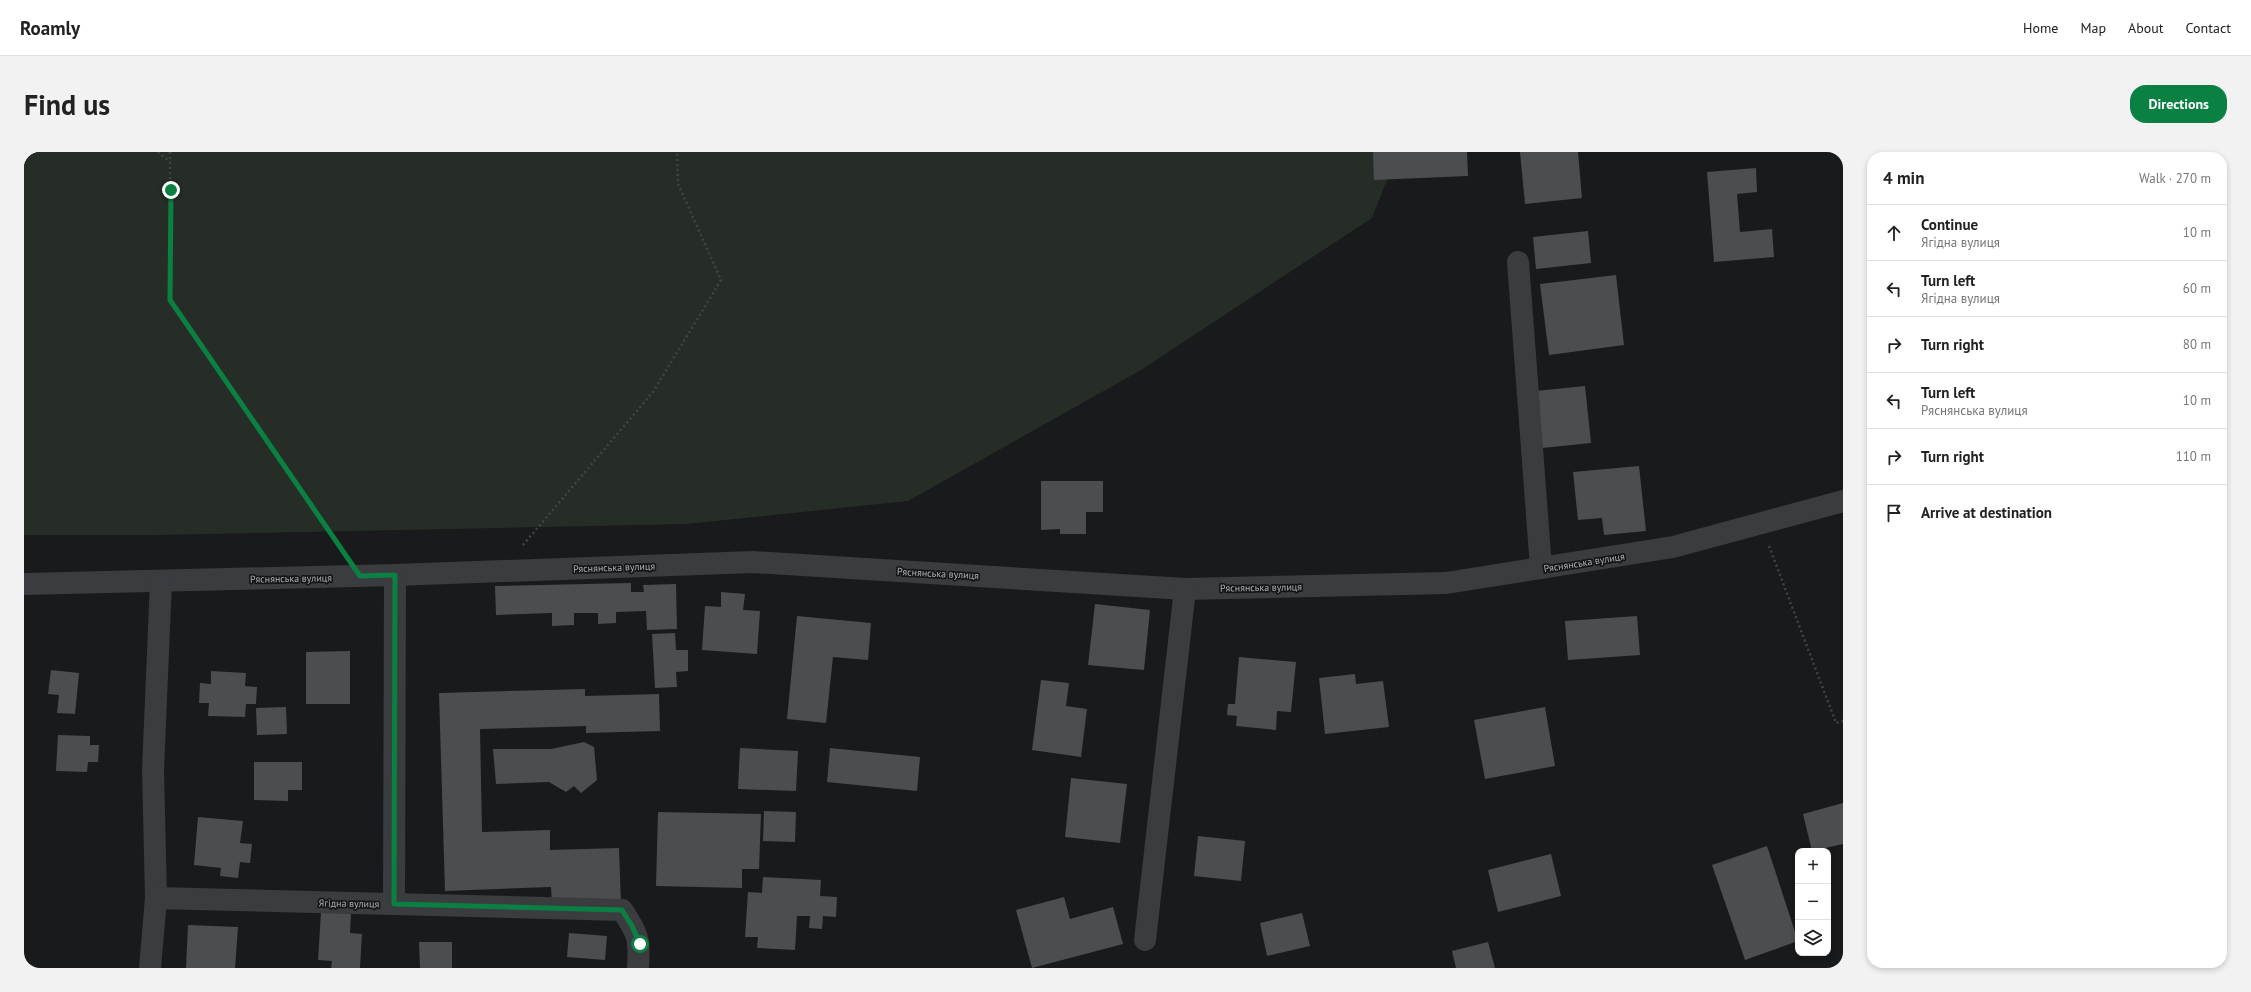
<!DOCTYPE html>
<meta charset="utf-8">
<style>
body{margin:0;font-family:"PT Sans",sans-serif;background:#f2f2f2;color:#222}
.controls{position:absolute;right:12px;bottom:12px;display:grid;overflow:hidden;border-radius:8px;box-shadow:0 2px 6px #0003}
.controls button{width:36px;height:36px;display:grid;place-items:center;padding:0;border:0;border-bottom:1px solid #e0e0e0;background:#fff;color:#222;font:20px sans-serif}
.stop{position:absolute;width:12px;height:12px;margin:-9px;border:3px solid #0b8043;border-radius:50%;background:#fff}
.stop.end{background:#0b8043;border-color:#fff;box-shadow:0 1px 4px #0008}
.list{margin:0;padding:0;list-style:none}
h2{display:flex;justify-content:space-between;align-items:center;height:52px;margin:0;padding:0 16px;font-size:17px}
h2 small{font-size:13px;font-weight:400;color:#767676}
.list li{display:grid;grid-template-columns:26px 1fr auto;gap:12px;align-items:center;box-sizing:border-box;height:56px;padding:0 16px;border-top:1px solid #e0e0e0}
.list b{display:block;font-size:15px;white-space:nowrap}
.list p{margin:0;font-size:13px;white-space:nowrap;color:#767676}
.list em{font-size:13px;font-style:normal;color:#767676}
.icon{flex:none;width:22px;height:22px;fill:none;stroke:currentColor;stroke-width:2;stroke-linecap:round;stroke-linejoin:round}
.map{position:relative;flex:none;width:1819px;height:816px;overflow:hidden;border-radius:16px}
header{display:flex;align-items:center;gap:24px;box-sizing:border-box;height:56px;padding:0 20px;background:#fff;border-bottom:1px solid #e0e0e0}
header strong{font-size:19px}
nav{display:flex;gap:22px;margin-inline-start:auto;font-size:14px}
.intro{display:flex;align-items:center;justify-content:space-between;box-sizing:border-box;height:96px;padding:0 24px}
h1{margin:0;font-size:28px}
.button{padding:10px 18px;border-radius:16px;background:#0b8043;color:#fff;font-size:14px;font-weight:700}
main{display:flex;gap:24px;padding:0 24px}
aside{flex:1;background:#fff;border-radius:16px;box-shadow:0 2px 6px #0003}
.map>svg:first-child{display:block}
.green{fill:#262d26}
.building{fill:#4c4d50}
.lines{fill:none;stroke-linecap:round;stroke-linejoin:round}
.path{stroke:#414347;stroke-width:2.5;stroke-dasharray:2 3;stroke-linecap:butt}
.minor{stroke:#3b3c40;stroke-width:22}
.route{stroke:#0b8043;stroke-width:5}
.labels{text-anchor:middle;stroke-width:3.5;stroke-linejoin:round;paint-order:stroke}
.street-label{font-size:10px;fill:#adb3b9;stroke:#141516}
</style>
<header>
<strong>Roamly</strong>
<nav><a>Home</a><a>Map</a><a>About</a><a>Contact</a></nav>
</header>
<div class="intro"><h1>Find us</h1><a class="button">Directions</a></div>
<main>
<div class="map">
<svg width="1819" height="816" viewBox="0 0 1819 816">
<rect width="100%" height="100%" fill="#191a1b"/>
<polygon class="green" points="0,0 1374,0 1348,66 1117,218 884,349 662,372 131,383 0,383"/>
<g class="building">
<polygon points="1349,0 1443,0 1444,24 1350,28"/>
<polygon points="1496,0 1554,0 1558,46 1501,52"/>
<polygon points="1732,16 1733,40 1713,42 1716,80 1748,77 1750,105 1690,110 1683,20"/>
<polygon points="1564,79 1567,111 1512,117 1509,85"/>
<polygon points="1592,123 1600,193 1525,203 1516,132"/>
<polygon points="1561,234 1567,291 1518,296 1512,239"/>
<polygon points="1615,314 1622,379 1580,383 1578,366 1554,368 1549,320"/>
<polygon points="1017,329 1079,329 1079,360 1062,360 1062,382 1036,382 1036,377 1017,378"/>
<polygon points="607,431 607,440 620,440 619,433 652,432 653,477 623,478 622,459 592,460 592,471 574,472 574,461 550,461 550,473 528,474 528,461 472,463 471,434"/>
<polygon points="697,440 721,442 719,458 736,459 733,502 678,498 681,454 697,455"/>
<polygon points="1071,452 1126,458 1120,518 1064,513"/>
<polygon points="773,464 847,471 844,508 809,505 802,571 763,567"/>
<polygon points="1613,464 1616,503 1544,508 1541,469"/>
<polygon points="651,481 652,498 664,498 664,519 652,520 653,535 631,536 628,482"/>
<polygon points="326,499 326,552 282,552 282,500"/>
<polygon points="1215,505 1272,510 1267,560 1253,559 1252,578 1212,574 1213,564 1203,563 1204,552 1211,552"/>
<polygon points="27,518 55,521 51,562 33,561 35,543 24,542"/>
<polygon points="187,519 222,521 221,534 233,535 232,552 222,552 221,565 184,564 185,551 175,551 176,531 187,532"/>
<polygon points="1331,522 1332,532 1359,529 1365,575 1301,582 1295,526"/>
<polygon points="1017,528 1045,531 1042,554 1063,557 1057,605 1008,598"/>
<polygon points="561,537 561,544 635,542 636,579 562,581 562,574 456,577 458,680 526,678 526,698 595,696 597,753 528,755 527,735 421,739 415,541"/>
<polygon points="262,555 263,582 233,583 232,556"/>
<polygon points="1521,555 1531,614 1461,627 1450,568"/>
<polygon points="34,583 66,584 66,593 75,593 74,610 64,610 63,620 32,619"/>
<polygon points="560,590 570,595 573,628 557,641 550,634 542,640 525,630 472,632 469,597 527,597"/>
<polygon points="716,596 774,599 772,639 714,637"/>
<polygon points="806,596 896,605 893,639 803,630"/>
<polygon points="230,610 278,610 278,638 264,638 264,649 230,648"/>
<polygon points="1047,626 1103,632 1096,691 1041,685"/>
<polygon points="1819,651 1819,692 1788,699 1779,662"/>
<polygon points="740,659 772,660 771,690 739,689"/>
<polygon points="634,660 737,662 735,717 718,717 718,736 632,734"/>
<polygon points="174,665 219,669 216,691 228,692 226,711 216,710 214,726 196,724 197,716 170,713"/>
<polygon points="1174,684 1221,689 1217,729 1170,724"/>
<polygon points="1743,694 1774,789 1721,808 1688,713"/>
<polygon points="1527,702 1537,744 1474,760 1464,718"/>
<polygon points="739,725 797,728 796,744 813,745 812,765 799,764 798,777 785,776 786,764 773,764 771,798 733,796 734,785 721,785 724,740 738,741"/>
<polygon points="1040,745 1046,767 1089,755 1099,792 1008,816 992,758"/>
<polygon points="297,760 327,762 326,781 338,782 336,816 307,816 308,809 294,808"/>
<polygon points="1278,761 1286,794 1243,804 1236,771"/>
<polygon points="164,773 214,775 211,816 162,816"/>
<polygon points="545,781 583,784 581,808 543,805"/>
<polygon points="395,790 428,790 428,816 396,816"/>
<polygon points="1464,790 1471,816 1432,816 1428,799"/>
</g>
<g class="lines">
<g class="path">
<polyline points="134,0 146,10"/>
<polyline points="146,0 146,148 319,399"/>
<polyline points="499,393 629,240 697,128 654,32 653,0"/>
<polyline points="1745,394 1812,571 1819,569"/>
</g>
<g class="minor">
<polyline points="1494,110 1517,416"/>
<polyline points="0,432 371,423 729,410 1161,437 1422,431 1649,395 1819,349"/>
<polyline points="132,746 129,618 137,429"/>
<polyline points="370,752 371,423"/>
<polyline points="1121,788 1161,437"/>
<path d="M126,816L132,746L598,758C614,781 616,788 614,816"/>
</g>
</g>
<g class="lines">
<polyline class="route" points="147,38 146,148 336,424 371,423 370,752 598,758 608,774 616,792"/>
</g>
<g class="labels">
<g class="street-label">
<text transform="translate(1560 410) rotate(-9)" y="4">Ряснянська вулиця</text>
<text transform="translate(590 415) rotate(-2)" y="4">Ряснянська вулиця</text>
<text transform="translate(914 421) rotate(3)" y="4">Ряснянська вулиця</text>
<text transform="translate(267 426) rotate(-1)" y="4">Ряснянська вулиця</text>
<text transform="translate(1237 435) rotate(-1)" y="4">Ряснянська вулиця</text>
<text transform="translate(325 751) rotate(1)" y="4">Ягідна вулиця</text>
</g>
</g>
</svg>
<div class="controls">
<button>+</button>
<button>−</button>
<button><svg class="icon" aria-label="layers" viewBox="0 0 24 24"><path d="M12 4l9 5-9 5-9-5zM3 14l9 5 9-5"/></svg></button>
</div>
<div class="stop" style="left:616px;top:792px"></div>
<div class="stop end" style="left:147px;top:38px"></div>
</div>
<aside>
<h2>4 min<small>Walk · 270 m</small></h2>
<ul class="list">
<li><svg class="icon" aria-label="ahead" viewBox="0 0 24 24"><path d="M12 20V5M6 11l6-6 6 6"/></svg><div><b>Continue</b><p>Ягідна вулиця</p></div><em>10 m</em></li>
<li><svg class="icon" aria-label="left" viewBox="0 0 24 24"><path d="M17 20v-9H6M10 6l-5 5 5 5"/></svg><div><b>Turn left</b><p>Ягідна вулиця</p></div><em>60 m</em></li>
<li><svg class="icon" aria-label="right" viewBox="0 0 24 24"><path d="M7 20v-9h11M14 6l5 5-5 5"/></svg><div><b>Turn right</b></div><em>80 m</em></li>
<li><svg class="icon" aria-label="left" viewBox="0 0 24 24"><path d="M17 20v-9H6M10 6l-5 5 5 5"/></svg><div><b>Turn left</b><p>Ряснянська вулиця</p></div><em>10 m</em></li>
<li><svg class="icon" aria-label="right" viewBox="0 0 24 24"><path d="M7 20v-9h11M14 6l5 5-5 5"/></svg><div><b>Turn right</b></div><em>110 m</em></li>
<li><svg class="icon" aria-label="arrive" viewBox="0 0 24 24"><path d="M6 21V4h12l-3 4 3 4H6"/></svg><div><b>Arrive at destination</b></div></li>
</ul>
</aside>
</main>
